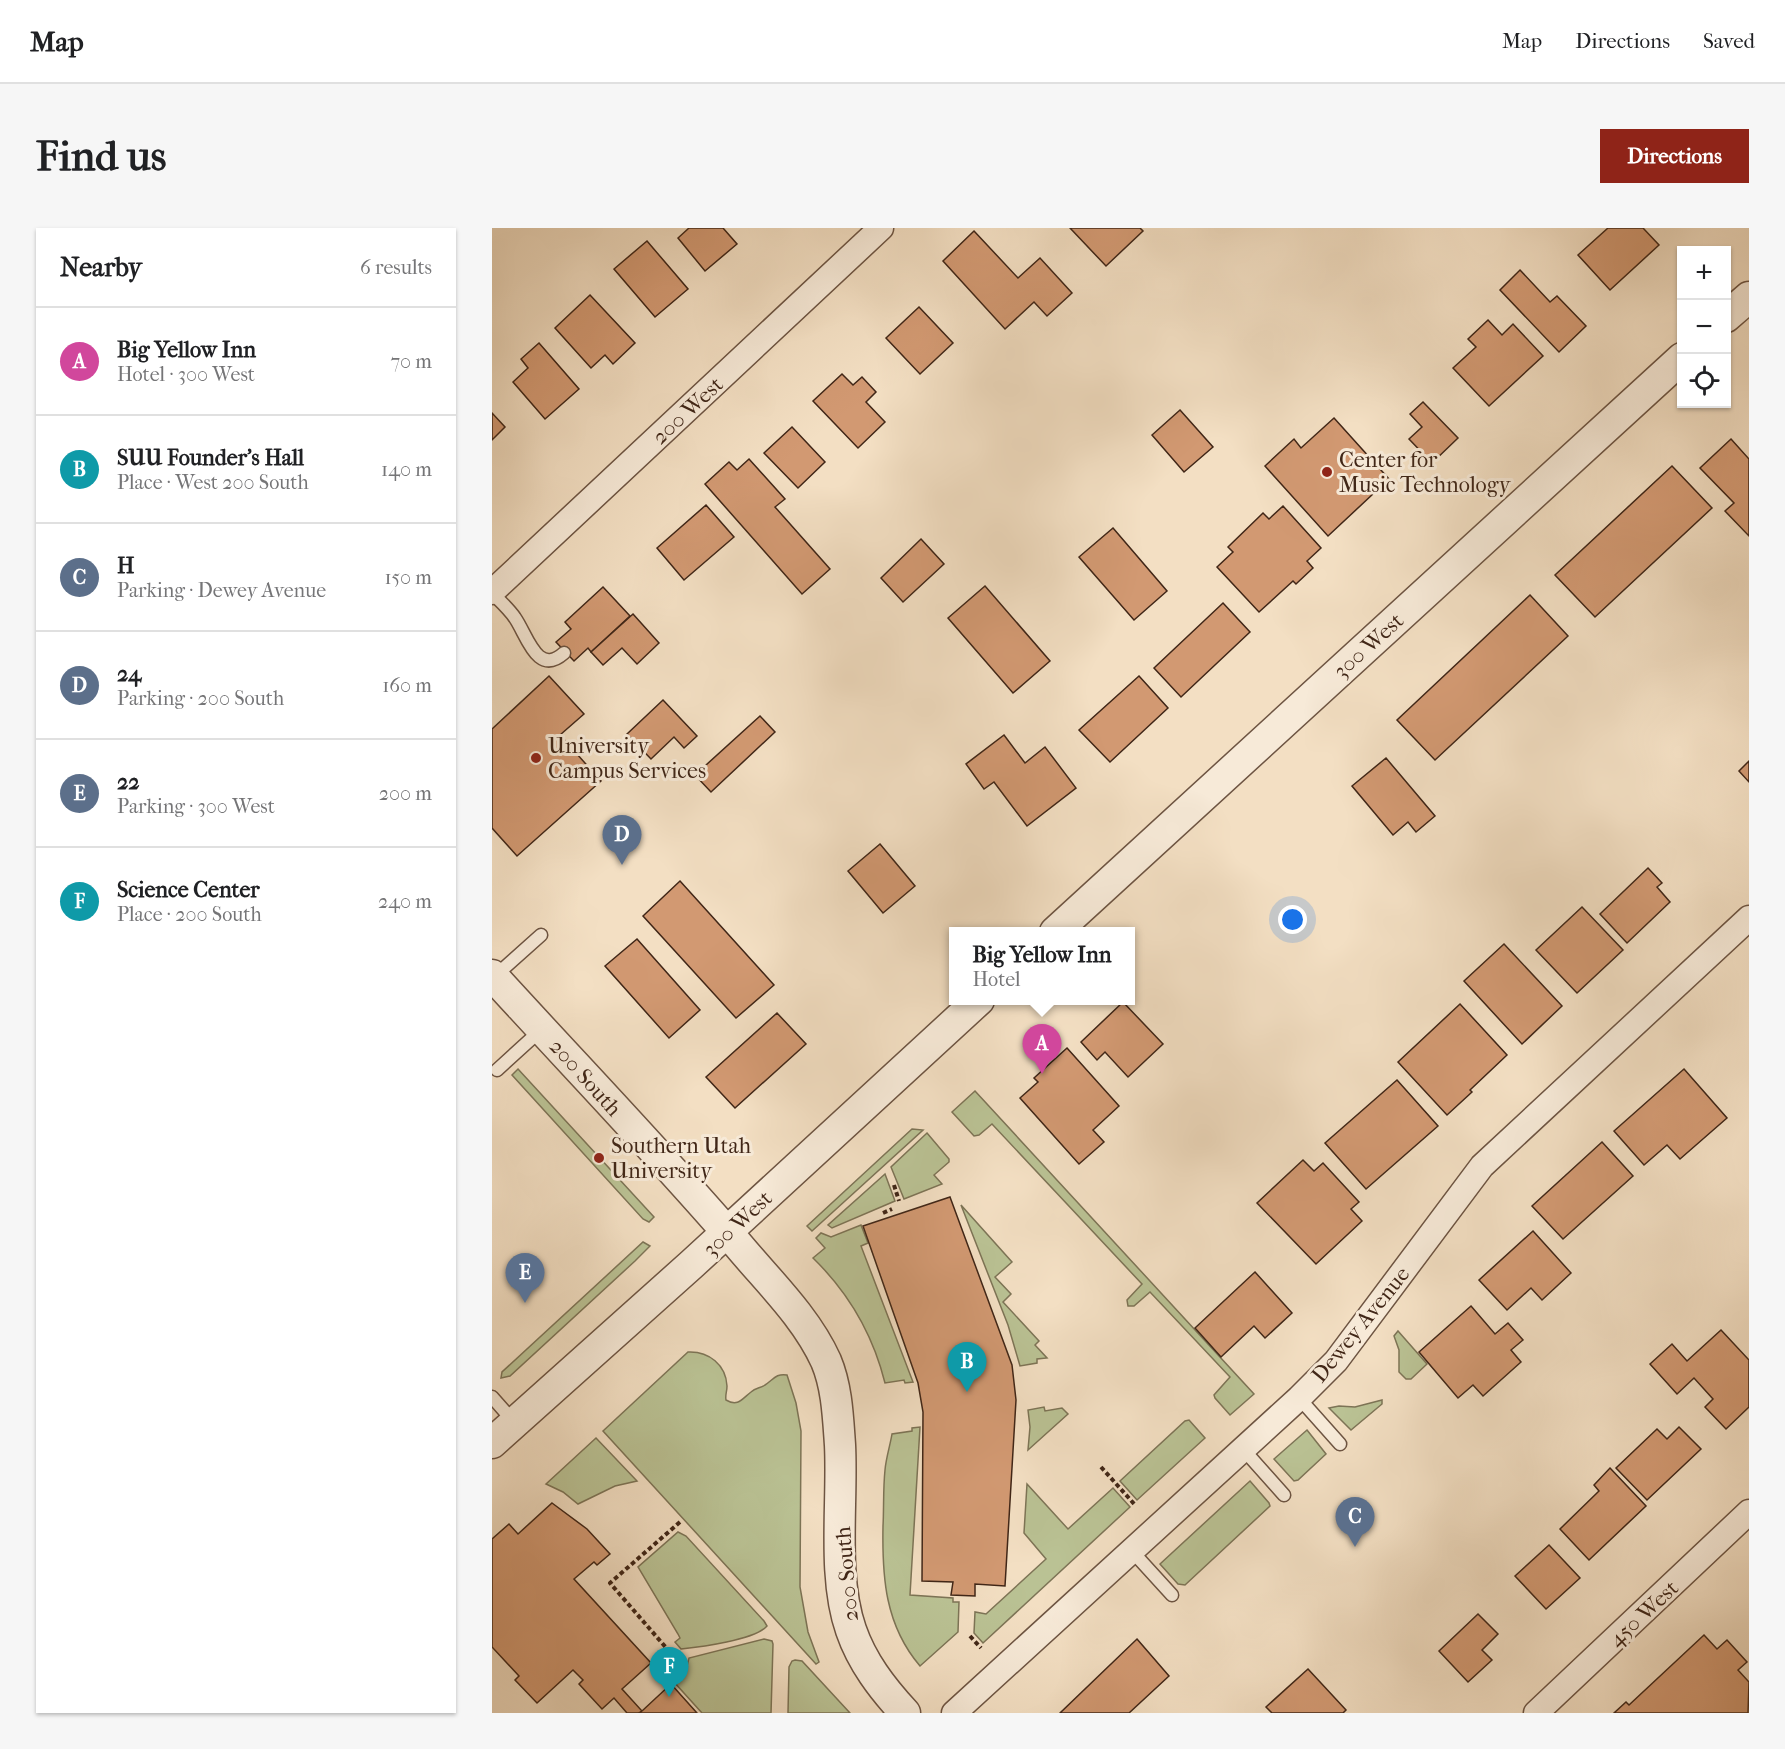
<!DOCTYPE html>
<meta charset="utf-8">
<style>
body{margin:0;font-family:"IM FELL French Canon",serif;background:#f6f6f6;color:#202124}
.controls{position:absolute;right:18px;top:18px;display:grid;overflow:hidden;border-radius:0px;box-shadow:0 2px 4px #0004}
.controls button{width:54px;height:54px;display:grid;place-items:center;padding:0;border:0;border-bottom:2px solid #e0e0e0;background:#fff;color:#202124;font:30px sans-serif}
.you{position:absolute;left:801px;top:692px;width:21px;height:21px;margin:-15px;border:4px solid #fff;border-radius:50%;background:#1a73e8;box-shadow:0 0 0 9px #1a73e833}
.badge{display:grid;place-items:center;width:39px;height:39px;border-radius:50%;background:#8f2418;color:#fff;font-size:20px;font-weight:700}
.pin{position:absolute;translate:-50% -50px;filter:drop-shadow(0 2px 3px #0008)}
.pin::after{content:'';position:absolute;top:32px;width:21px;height:18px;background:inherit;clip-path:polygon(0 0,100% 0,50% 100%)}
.popup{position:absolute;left:457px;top:699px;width:186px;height:78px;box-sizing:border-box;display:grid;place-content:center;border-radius:0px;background:#fff;filter:drop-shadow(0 2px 4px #0005);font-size:20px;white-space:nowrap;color:#757577}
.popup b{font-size:22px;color:#202124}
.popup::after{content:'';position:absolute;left:50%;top:100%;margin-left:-12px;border:12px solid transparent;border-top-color:#fff}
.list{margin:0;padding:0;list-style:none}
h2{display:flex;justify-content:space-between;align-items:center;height:78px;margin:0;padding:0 24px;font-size:26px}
h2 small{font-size:20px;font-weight:400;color:#757577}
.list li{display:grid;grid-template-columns:39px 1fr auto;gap:18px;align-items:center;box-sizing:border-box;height:108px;padding:0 24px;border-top:2px solid #e0e0e0}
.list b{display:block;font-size:22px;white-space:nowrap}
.list p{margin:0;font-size:20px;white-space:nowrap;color:#757577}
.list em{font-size:20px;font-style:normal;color:#757577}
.icon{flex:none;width:33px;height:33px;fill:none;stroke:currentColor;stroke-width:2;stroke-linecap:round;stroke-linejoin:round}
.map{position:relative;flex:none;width:1257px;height:1485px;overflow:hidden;border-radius:0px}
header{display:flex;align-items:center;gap:36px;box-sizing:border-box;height:84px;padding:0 30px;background:#fff;border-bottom:2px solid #e0e0e0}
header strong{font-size:28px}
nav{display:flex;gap:33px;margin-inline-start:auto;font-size:21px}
.intro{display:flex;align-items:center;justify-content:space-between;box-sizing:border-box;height:144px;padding:0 36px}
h1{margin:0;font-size:42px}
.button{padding:15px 27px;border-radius:0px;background:#8f2418;color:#fff;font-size:21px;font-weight:700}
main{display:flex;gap:36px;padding:0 36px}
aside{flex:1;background:#fff;border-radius:0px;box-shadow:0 2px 4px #0004}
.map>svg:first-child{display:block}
.green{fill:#bac294;stroke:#7d7456;stroke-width:1.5}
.building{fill:#d29972;stroke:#402617;stroke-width:1.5}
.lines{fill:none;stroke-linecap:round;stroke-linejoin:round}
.service-casing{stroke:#6d5442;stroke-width:15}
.minor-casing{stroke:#6d5442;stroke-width:27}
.tertiary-casing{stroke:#6d5442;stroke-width:33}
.path{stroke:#402617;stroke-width:4;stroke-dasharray:4.5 3;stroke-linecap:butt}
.service{stroke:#f7ead8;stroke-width:12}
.minor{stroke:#f7ead8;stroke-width:24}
.tertiary{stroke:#f7ead8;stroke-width:30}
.poi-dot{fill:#8f2418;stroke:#f7ead8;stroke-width:2}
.labels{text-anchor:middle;stroke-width:6;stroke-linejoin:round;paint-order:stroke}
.street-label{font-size:22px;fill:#402617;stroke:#f7ead8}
.poi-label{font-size:22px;fill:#402617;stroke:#f7ead8;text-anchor:start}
</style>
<header>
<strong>Map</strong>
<nav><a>Map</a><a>Directions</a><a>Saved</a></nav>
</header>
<div class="intro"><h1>Find us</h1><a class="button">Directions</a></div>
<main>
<aside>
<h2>Nearby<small>6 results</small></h2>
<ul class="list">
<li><span class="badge" style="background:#d1479c">A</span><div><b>Big Yellow Inn</b><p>Hotel · 300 West</p></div><em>70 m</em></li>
<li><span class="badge" style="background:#0f9aa8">B</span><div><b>SUU Founder's Hall</b><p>Place · West 200 South</p></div><em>140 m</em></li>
<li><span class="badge" style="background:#5c6f8a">C</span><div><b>H</b><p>Parking · Dewey Avenue</p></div><em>150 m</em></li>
<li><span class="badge" style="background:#5c6f8a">D</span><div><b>24</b><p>Parking · 200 South</p></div><em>160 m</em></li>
<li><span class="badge" style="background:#5c6f8a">E</span><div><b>22</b><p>Parking · 300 West</p></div><em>200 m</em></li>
<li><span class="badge" style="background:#0f9aa8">F</span><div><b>Science Center</b><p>Place · 200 South</p></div><em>240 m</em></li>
</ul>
</aside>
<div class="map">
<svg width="1257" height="1485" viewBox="0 0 1257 1485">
<rect width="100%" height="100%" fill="#f3dfc3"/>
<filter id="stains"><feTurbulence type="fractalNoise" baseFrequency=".00333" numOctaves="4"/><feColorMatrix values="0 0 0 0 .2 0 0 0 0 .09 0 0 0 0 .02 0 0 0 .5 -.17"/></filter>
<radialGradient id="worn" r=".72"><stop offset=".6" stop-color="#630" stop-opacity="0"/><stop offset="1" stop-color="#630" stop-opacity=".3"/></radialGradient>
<g class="green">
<polygon points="26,841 162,989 157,994 151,991 20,847"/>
<polygon points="483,863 762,1166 738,1187 723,1170 722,1167 738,1149 658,1064 642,1078 636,1078 635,1072 650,1056 500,896 487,907 482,908 460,884"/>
<polygon points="420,901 431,902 320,1003 315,998"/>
<polygon points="435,905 457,931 457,934 442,947 450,956 412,971 399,939"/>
<polygon points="393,946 403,973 340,1000 336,997"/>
<polygon points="469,977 520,1034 503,1049 519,1066 511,1074 547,1113 543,1117 555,1130 545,1131 545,1135 528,1138 516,1097"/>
<path d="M369,997L376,1015L369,1018L421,1154L413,1155L412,1152L393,1155C381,1107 357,1065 321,1030L333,1020L324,1010L329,1005L339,1009Z"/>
<polygon points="151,1014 158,1018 143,1033 18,1148 9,1150 10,1144"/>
<polygon points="906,1103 935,1136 919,1151 914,1151 907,1144 907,1122 902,1108"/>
<path d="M196,1124C217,1123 234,1137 235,1158C235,1164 233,1167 234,1172C246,1179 250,1171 259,1164C263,1160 269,1160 273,1157C281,1152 284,1145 295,1147L304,1175L309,1203L308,1359L316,1404L327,1434L324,1436L111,1203Z"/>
<polygon points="890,1172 890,1176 859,1202 837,1180 847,1178 863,1179"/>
<polygon points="552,1179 553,1183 570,1180 576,1186 536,1222 538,1199 536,1182"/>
<polygon points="697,1192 713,1210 645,1272 628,1253 693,1193"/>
<path d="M428,1199L418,1367L461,1370V1374H467L466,1404L428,1438C393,1397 390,1349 391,1298C392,1280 391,1261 393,1242C394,1230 398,1218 400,1206L420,1203V1200Z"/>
<polygon points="815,1202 834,1226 806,1252 802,1253 782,1231"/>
<polygon points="104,1210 145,1253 123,1258 86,1276 71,1264 54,1256"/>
<polygon points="758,1253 777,1275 778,1278 693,1357 686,1356 668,1336"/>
<polygon points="535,1256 576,1301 621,1260 638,1279 491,1415 482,1405 483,1384 494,1386 554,1331 532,1305"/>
<path d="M186,1304L194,1308L272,1393L275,1398C263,1412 208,1419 189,1421L183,1414L188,1410L186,1406L146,1339Z"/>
<polygon points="272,1411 280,1413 281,1416 279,1485 210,1485 182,1454 193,1446 197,1430"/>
<polygon points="303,1432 310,1433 358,1485 296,1485 297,1439 300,1433"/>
</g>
<g class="building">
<polygon points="197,0 231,0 245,16 213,43 186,10"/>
<polygon points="578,0 648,0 651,3 614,38"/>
<polygon points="1116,0 1151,0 1167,17 1118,62 1086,27"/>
<polygon points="482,3 526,50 548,30 580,65 555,88 542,74 513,101 451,33"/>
<polygon points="155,13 196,61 163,89 122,41"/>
<polygon points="1028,42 1058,74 1065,68 1094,98 1067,124 1008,62"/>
<polygon points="98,67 143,115 121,136 113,127 99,140 63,100"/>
<polygon points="427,79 461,115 428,146 394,110"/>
<polygon points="996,92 1010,107 1021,96 1051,128 997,178 961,140 984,119 976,111"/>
<polygon points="47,115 87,161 53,191 21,154 36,140 29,131"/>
<polygon points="350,146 361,157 370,149 384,164 374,174 393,194 366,220 321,173"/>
<polygon points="931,174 966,210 940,235 917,211 930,199 918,186"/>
<polygon points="688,182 721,219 692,244 660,207"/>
<polygon points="0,185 13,199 0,212"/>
<polygon points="842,190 897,251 836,308 773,238 802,211 809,220"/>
<polygon points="300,199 333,234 306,260 272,225"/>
<polygon points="1239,211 1257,231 1257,308 1233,283 1242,275 1208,240"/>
<polygon points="257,231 293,271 283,279 338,341 310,366 213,256 237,234 245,242"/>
<polygon points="1180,238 1220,280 1103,389 1063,347"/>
<polygon points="214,277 242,309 192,352 165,320"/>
<polygon points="791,278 829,320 815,333 821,340 804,356 801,353 767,384 725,339 741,324 736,319 771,285 777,291"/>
<polygon points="621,300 675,363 642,392 587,329"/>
<polygon points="429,311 452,336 411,374 389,350"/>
<polygon points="493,358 558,433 521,465 456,390"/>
<polygon points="111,359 138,388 99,424 96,420 82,433 64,414 79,401 73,394"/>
<polygon points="1038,367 1076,408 943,532 905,492"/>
<polygon points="731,375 758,404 689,469 662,440"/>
<polygon points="141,386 167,415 145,436 130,420 111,437 99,424"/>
<polygon points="57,448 92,486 68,507 109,553 25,628 0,600 0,501"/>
<polygon points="647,448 676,480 618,534 587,502"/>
<polygon points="171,472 205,508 192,520 182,509 159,531 135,506"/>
<polygon points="268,488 283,504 219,564 203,547"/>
<polygon points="512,507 533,535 553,519 584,560 535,598 502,554 492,561 474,536"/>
<polygon points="894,530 943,588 924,604 916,594 901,607 860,558"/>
<polygon points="1257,533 1257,554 1247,543"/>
<polygon points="388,616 423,658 391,685 356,643"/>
<polygon points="1156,640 1170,655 1165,659 1178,674 1135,715 1108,686"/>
<polygon points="188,653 282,757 244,790 151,688"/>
<polygon points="1090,679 1131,722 1085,765 1044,722"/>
<polygon points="145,711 208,782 177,810 113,738"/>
<polygon points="1012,716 1070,778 1030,816 972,753"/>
<polygon points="631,774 671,816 636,849 613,824 605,832 589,814"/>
<polygon points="968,776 1015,827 978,862 980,864 955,887 906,834"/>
<polygon points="285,785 314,816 243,880 214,849"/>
<polygon points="575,820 627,878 601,902 612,914 587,936 528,870 546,854 542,850"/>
<polygon points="1192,841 1235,890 1188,931 1175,917 1152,937 1122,903"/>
<polygon points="905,852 946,898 874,961 833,915"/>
<polygon points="1110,914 1141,948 1071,1011 1040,978"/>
<polygon points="811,932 822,943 831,935 867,974 859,981 870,993 824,1036 765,975"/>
<polygon points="458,969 520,1137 524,1172 513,1358 483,1356 483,1368 459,1367 461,1354 430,1353 431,1184 426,1155 371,998"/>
<polygon points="1041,1003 1079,1045 1050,1072 1039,1060 1015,1082 987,1052"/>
<polygon points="763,1044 800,1085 773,1110 762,1098 729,1129 703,1100"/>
<polygon points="979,1078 1003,1106 1016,1095 1031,1112 1019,1122 1029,1134 991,1168 981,1157 966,1170 927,1124"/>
<polygon points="1229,1102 1257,1132 1257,1179 1234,1201 1213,1179 1221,1171 1202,1150 1185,1166 1158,1136 1180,1116 1195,1133"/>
<polygon points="1187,1199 1209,1221 1155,1272 1124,1240 1165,1201 1175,1211"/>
<polygon points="1118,1240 1154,1278 1097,1332 1068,1301 1107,1263 1102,1257"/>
<polygon points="60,1275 95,1301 118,1326 105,1337 102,1334 82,1351 159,1435 130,1461 150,1483 147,1485 135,1485 122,1470 110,1481 87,1456 91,1452 81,1442 45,1475 23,1452 27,1448 0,1419 0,1311 17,1296 26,1306"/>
<polygon points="1057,1317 1088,1350 1054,1381 1023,1348"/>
<polygon points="986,1386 1006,1406 990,1422 1000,1432 976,1454 947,1423"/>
<polygon points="1212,1407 1225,1421 1235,1412 1255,1434 1246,1442 1257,1454 1256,1485 1122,1485 1134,1474 1137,1477"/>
<polygon points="645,1411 677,1448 637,1485 568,1485"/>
<polygon points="816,1441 854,1482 851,1485 780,1485 774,1479"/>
<polygon points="179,1456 205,1485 147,1485 150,1483"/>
</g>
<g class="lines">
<defs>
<g id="service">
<path d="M0,365C8,373 17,381 23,390C35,407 45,449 72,425"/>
<polyline points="2,749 49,707"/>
<polyline points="5,842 50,801"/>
<polyline points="0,1169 22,1194"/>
<polyline points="807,1170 848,1216"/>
<polyline points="751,1221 792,1267"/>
<polyline points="639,1322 680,1367"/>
</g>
<g id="minor">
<polyline points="0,364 389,0"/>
<polyline points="462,1485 807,1170 844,1133 990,938 1257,690"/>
<polyline points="1044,1485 1257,1284"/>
</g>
<g id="tertiary">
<polyline points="1234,89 1257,69"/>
<polyline points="563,704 1190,130"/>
<path d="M0,747C82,837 167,925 247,1018C277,1054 314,1089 334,1133C345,1159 346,1189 348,1217C351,1275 340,1348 359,1402C370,1434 390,1460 413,1485"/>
<polyline points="0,1215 200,1036 487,772"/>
</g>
</defs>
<use href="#service" class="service-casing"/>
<use href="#minor" class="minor-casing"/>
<use href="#tertiary" class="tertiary-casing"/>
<g class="path">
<polyline points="402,957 407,973"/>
<polyline points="391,985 400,981"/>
<polyline points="609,1239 644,1278"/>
<polyline points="478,1408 489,1420"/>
<polyline points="183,1430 118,1355 188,1294"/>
</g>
<use href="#service" class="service"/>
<use href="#minor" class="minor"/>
<use href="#tertiary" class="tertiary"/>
</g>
<g class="poi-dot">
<circle cx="835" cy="244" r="6"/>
<circle cx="44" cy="530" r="6"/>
<circle cx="107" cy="930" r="6"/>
</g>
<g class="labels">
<g class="street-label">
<text transform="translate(195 182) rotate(-43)" y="8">200 West</text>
<text transform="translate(876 417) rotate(-42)" y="8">300 West</text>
<text transform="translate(94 849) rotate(48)" y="8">200 South</text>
<text transform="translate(245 995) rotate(-43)" y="8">300 West</text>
<text transform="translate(868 1096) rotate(-51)" y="8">Dewey Avenue</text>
<text transform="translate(354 1346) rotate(-95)" y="8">200 South</text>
<text transform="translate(1151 1385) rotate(-43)" y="8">450 West</text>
</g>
<g class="poi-label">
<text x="847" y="239">Center for<tspan x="847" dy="25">Music Technology</tspan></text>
<text x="56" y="525">University<tspan x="56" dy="25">Campus Services</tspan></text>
<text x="119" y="925">Southern Utah<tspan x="119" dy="25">University</tspan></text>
</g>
</g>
<rect width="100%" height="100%" filter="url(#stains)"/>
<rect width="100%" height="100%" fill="url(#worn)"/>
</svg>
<div class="controls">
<button>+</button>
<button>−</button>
<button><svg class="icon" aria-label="locate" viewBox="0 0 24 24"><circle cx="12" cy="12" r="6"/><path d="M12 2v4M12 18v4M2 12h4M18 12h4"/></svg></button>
</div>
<div class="you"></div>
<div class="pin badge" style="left:550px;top:846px;background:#d1479c">A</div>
<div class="popup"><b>Big Yellow Inn</b>Hotel</div>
<div class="pin badge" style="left:475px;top:1164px;background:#0f9aa8">B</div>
<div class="pin badge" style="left:863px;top:1319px;background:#5c6f8a">C</div>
<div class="pin badge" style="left:130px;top:637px;background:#5c6f8a">D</div>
<div class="pin badge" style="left:33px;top:1075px;background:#5c6f8a">E</div>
<div class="pin badge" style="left:177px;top:1469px;background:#0f9aa8">F</div>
</div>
</main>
